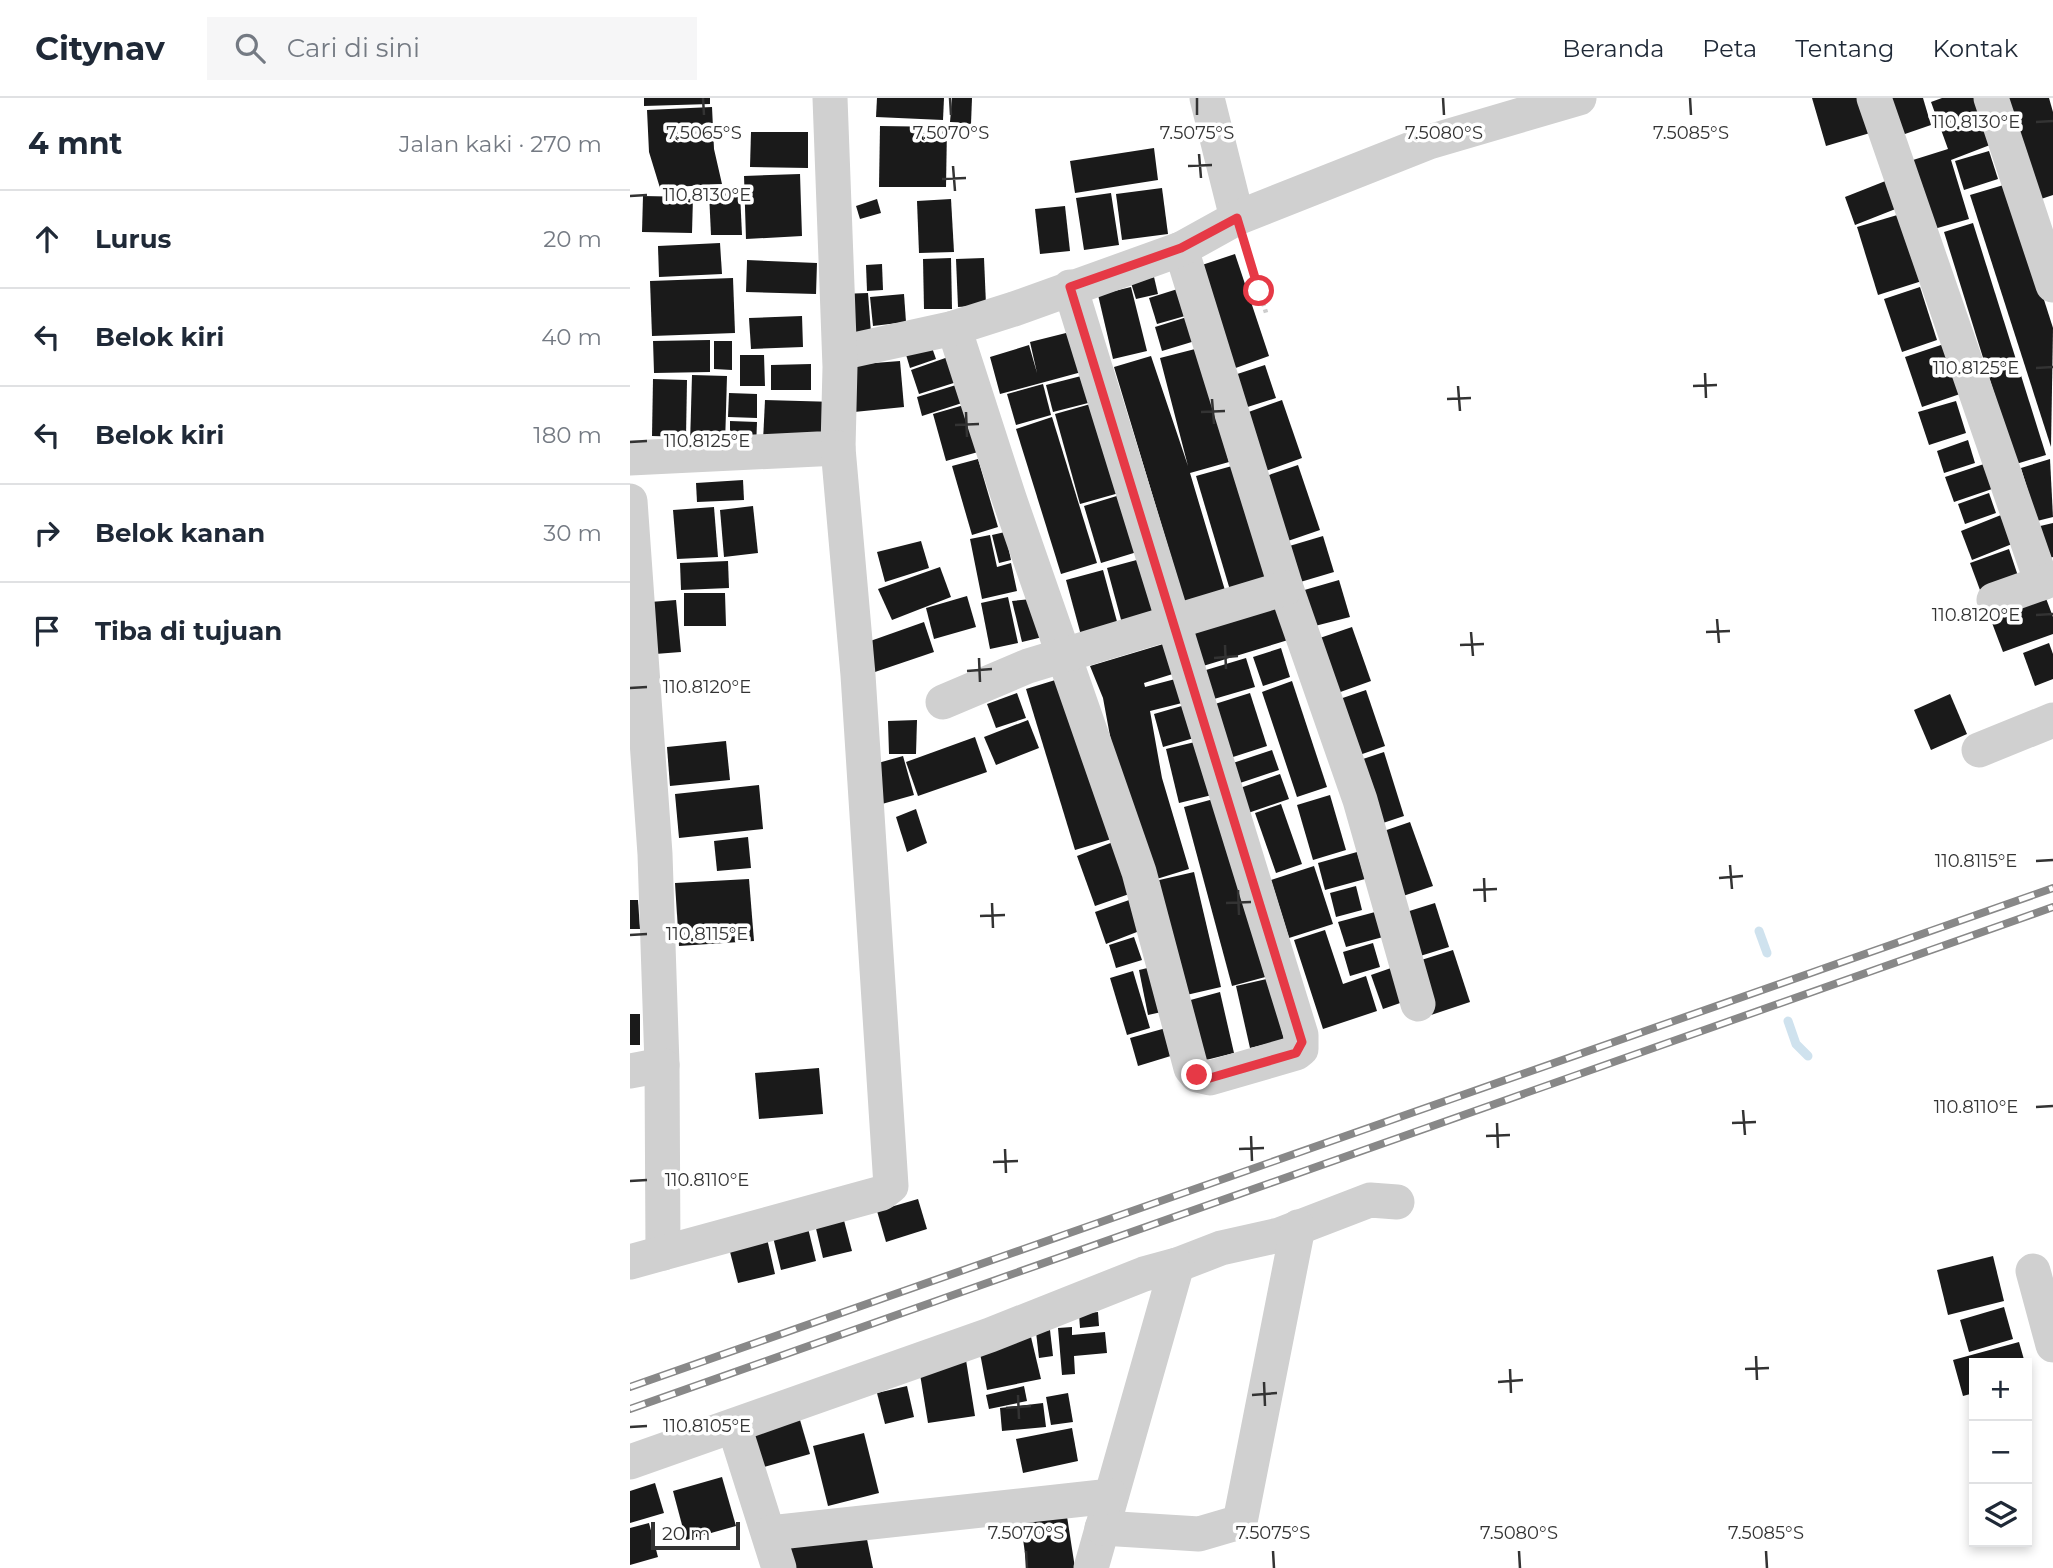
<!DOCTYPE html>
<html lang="id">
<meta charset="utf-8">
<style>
body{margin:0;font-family:Montserrat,sans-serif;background:#f6f6f7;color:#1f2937}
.controls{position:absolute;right:21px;bottom:21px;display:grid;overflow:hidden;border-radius:0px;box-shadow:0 4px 10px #0003}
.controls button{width:63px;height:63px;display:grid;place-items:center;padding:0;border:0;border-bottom:2px solid #e0e1e3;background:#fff;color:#1f2937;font:35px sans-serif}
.scale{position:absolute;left:21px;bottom:18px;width:89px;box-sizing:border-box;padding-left:7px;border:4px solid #333;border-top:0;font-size:19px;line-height:24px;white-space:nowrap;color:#333;-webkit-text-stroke:5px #fff;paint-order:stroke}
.stop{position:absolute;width:21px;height:21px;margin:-16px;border:5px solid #e63946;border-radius:50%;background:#fff}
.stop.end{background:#e63946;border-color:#fff;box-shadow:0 2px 7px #0008}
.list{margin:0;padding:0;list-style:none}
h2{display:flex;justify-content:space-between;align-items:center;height:91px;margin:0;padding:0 28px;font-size:30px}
h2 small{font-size:23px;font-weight:400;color:#747a83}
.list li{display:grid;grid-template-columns:46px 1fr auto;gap:21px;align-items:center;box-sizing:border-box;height:98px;padding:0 28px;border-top:2px solid #e0e1e3}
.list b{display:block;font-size:26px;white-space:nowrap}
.list em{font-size:23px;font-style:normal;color:#747a83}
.icon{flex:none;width:38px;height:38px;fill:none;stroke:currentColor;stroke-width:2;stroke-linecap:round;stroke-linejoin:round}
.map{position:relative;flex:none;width:1423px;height:1470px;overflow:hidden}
header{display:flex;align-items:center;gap:42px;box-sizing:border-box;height:98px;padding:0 35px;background:#fff;border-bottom:2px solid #e0e1e3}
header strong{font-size:33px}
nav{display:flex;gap:38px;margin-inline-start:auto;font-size:24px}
.search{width:490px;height:63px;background:#f6f6f7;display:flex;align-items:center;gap:18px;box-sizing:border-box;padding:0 24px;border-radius:0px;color:#747a83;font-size:26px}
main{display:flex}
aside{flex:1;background:#fff}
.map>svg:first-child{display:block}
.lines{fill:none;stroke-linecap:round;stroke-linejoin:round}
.stream{stroke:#cfe2ee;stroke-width:9}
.building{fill:#1a1a1a}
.path{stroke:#cdcdcd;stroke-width:4.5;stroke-dasharray:3.5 3.5;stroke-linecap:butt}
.minor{stroke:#d0d0d0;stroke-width:35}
.rail-casing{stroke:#888;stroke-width:8}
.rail{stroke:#fff;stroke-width:5;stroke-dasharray:16;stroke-linecap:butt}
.route{stroke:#e63946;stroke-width:9}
.ticks{fill:none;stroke:#333;stroke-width:2.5}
.ticks-label{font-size:18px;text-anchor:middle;fill:#333;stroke:#fff;stroke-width:7;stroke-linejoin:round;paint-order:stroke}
</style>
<header>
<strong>Citynav</strong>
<div class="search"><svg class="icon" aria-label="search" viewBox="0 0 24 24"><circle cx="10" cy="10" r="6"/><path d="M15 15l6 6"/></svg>Cari di sini</div>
<nav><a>Beranda</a><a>Peta</a><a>Tentang</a><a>Kontak</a></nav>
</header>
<main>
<aside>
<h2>4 mnt<small>Jalan kaki · 270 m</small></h2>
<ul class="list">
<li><svg class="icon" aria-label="ahead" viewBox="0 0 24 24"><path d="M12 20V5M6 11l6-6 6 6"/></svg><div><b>Lurus</b></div><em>20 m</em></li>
<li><svg class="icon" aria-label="left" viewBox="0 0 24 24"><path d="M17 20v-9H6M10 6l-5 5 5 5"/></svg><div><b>Belok kiri</b></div><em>40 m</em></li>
<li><svg class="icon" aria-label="left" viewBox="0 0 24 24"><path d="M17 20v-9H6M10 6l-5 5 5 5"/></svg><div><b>Belok kiri</b></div><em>180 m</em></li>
<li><svg class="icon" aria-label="right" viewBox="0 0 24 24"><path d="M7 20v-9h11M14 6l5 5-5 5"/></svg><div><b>Belok kanan</b></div><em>30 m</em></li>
<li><svg class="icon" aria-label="arrive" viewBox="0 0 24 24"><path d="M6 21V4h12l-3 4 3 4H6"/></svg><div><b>Tiba di tujuan</b></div></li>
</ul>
</aside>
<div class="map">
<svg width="1423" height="1470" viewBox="0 0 1423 1470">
<rect width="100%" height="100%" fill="#fff"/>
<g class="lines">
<g class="stream">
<polyline points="1129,833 1137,855"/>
<polyline points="1158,923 1166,946 1178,958"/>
</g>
</g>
<g class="building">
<polygon points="14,0 80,0 80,6 14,8"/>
<polygon points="247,0 314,0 313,22 246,19"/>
<polygon points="322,0 342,0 341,26 320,24"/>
<polygon points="1182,0 1230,0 1240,35 1196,48"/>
<polygon points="1260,0 1293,0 1301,27 1272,37"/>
<polygon points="1312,0 1344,0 1360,47 1321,62 1339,121 1304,131 1283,62 1318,51 1301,4"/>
<polygon points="1375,0 1419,0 1423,14 1423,97 1405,103"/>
<polygon points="82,9 84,51 92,86 30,90 19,54 17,12"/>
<polygon points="250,28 317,29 316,89 249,89"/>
<polygon points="121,34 178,34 178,70 120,69"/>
<polygon points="524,50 528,82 445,95 440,63"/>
<polygon points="1359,53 1368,81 1334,92 1325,63"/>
<polygon points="170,76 172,138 116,141 114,78"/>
<polygon points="1258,82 1268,110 1225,127 1215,99"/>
<polygon points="1377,86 1423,230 1421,349 1340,97"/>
<polygon points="532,90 538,136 492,142 486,96"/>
<polygon points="79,95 110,95 112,137 81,137"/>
<polygon points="481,95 489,147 454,152 446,100"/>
<polygon points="13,98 63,99 62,135 12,134"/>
<polygon points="247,101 251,115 230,121 226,108"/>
<polygon points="321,101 324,154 289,155 287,103"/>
<polygon points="435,108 440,153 410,156 405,111"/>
<polygon points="1274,115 1295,182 1248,197 1227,129"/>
<polygon points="1343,125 1416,357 1386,366 1314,134"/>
<polygon points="90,145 92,176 29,179 28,148"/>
<polygon points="605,156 639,258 600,272 566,169"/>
<polygon points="321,160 322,211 294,211 293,161"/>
<polygon points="354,160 356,207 328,209 326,161"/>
<polygon points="117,162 187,165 186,196 116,194"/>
<polygon points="252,166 253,192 237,193 236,167"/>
<polygon points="524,179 528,196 506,201 501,185"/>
<polygon points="103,180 105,235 22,238 20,183"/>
<polygon points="501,189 517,253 483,261 468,197"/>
<polygon points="554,189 562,216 527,226 519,200"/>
<polygon points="1290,189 1307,242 1272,254 1254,201"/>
<polygon points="238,195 241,235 213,237 210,196"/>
<polygon points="274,196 276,224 243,228 240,199"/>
<polygon points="172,218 173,249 121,251 119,220"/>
<polygon points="557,219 565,243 532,253 525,229"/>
<polygon points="448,232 459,272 370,296 360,259 399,247 407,275 400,244"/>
<polygon points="299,241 306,261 280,270 274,250"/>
<polygon points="80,242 80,274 24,275 23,243"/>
<polygon points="84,243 102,243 102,272 84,271"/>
<polygon points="1314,246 1330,296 1292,309 1275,259"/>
<polygon points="569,250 599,364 560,375 597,499 557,512 484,269 521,258 558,368 530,260"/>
<polygon points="110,257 134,257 135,288 110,288"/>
<polygon points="321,258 330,283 289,296 281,272"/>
<polygon points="270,263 274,309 224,314 219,267"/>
<polygon points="181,266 181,292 141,292 141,267"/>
<polygon points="635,267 646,300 608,312 598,279"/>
<polygon points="459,276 466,303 423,314 416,287"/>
<polygon points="62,277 97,278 95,347 60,346"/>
<polygon points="23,281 57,282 56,339 22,338"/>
<polygon points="413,286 421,317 386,327 377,296"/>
<polygon points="326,287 332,305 292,318 287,299"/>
<polygon points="99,295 127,296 127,320 98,319"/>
<polygon points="135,302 206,304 205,346 133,343"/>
<polygon points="652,302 672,360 633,374 613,316"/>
<polygon points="1326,303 1336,335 1299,347 1288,314"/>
<polygon points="464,305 489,395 450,406 425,316"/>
<polygon points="334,307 348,354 316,363 303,316"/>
<polygon points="422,319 467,465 431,476 386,331"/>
<polygon points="100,323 127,324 126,350 100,349"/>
<polygon points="1338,342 1345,365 1314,375 1307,353"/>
<polygon points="348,361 368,429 342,437 322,368"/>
<polygon points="1420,361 1423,419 1407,423 1391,370"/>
<polygon points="1357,365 1365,390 1324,404 1315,379"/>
<polygon points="668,367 690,432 652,445 630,380"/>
<polygon points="602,368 636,481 600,492 566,378"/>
<polygon points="113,382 114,402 67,404 66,385"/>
<polygon points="1359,395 1366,415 1335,426 1328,406"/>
<polygon points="490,397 507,454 471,465 454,408"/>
<polygon points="123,408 128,455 94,459 90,412"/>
<polygon points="84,409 88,459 47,461 43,412"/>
<polygon points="1371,417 1382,446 1342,462 1331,433"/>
<polygon points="1423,425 1423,459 1415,461 1406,429"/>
<polygon points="375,434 381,462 369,465 362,437"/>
<polygon points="360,437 367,469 381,465 387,493 352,501 340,441"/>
<polygon points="693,438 704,474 667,485 656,449"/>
<polygon points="291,443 299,470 255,484 247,454"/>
<polygon points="1379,451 1388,478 1350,492 1340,465"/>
<polygon points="514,460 530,519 493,529 477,470"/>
<polygon points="98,463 99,490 51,492 50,465"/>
<polygon points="310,469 321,499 262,522 248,491"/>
<polygon points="473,472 489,531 452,541 436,482"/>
<polygon points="709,482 720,519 681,529 671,493"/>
<polygon points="54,495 95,495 96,528 54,528"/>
<polygon points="1414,495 1423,519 1423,536 1373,554 1359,517"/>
<polygon points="337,498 346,529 304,541 296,510"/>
<polygon points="378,499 388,545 360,551 351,505"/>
<polygon points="412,500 421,537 392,544 382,503"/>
<polygon points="46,502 51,554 25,556 20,504"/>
<polygon points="649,509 658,542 573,568 563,535"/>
<polygon points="294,524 304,554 239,576 229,547"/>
<polygon points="722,529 741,583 702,597 684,542"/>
<polygon points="540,544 549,574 514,585 515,589 549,580 556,604 520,613 532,680 559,771 517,784 490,692 473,600 460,568"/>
<polygon points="1419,545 1423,556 1423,581 1405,588 1393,555"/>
<polygon points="651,550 660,579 633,588 623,559"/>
<polygon points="616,560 625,589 584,601 576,572"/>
<polygon points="435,579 485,740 445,752 396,591"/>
<polygon points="662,583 697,689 667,699 632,594"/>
<polygon points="736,592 755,648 721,660 701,604"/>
<polygon points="387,595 396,620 366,630 357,606"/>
<polygon points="620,595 637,648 603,659 585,606"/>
<polygon points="1320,596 1337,636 1301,652 1284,612"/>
<polygon points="562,605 571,638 533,649 524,616"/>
<polygon points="287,622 286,656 259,656 258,623"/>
<polygon points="398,622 409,650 366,667 354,639"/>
<polygon points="345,639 357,674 288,698 276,664"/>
<polygon points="96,643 100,682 40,688 37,649"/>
<polygon points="569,643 582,697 549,705 536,651"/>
<polygon points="642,652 649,672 607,686 600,666"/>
<polygon points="754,654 774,718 744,728 724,664"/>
<polygon points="273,658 284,697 252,706 241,667"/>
<polygon points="650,676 659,701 618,715 610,690"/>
<polygon points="129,687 133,731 49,740 45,696"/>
<polygon points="700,697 716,752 683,762 667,707"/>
<polygon points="591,699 639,878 602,888 554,709"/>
<polygon points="651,706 672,766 646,775 625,715"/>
<polygon points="286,711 297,745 277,754 266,719"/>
<polygon points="780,724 803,788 767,800 745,736"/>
<polygon points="118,739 121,770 87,773 84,743"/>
<polygon points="483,744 502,795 465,808 447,758"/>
<polygon points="727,754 735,781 695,792 688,765"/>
<polygon points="684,768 703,826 659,840 641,782"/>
<polygon points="564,774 591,889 552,898 525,783"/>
<polygon points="119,781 124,843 49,848 45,785"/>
<polygon points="726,788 732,812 706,819 700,795"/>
<polygon points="502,801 512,832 476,846 465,814"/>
<polygon points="0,802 8,802 10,831 0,831"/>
<polygon points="805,805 819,849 787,859 773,815"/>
<polygon points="745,814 753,839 716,849 708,824"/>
<polygon points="695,832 713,886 736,878 747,913 693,931 664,842"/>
<polygon points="504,839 512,862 486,870 479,847"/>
<polygon points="743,845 750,869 720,878 713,854"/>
<polygon points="823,852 840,904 801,917 785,864"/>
<polygon points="526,868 536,913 518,917 509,872"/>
<polygon points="761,870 773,904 753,911 741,877"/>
<polygon points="503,873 520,930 497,937 480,880"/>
<polygon points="641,880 654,942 620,950 606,888"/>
<polygon points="590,894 604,955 568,964 553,904"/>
<rect x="0" y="916" width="10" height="31"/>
<polygon points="536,930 544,957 508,968 500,940"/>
<polygon points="189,970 193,1016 129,1021 125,975"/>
<polygon points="288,1101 297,1131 256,1144 247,1113"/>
<polygon points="211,1111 222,1153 193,1160 183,1118"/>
<polygon points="177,1126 186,1163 151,1172 142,1135"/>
<polygon points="136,1136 145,1176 108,1185 98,1146"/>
<polygon points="1363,1158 1374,1203 1318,1217 1307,1172"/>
<polygon points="1374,1209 1383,1241 1339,1254 1330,1222"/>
<polygon points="468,1214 469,1228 450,1230 449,1216"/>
<polygon points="442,1229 442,1237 475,1234 477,1255 444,1258 445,1276 432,1277 428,1230"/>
<polygon points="420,1232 423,1258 409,1260 406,1234"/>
<polygon points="401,1239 411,1281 357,1292 349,1250"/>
<polygon points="1389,1244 1395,1265 1344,1265 1344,1295 1333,1298 1323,1262"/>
<polygon points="336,1262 345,1318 298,1325 289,1270"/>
<polygon points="277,1288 284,1319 255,1326 247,1295"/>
<polygon points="394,1288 397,1303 359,1311 356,1297"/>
<polygon points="438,1295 443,1324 421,1327 416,1299"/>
<polygon points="413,1305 416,1329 372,1333 370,1310"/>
<polygon points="170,1322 180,1356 134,1369 124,1336"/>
<polygon points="442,1330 448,1363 393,1375 386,1341"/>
<polygon points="234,1335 249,1395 198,1408 183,1348"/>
<polygon points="92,1379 106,1428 56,1442 43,1393"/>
<polygon points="25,1385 34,1415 0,1425 0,1393"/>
<polygon points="436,1412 445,1470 397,1470 390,1419"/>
<polygon points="19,1425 28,1459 0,1467 0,1430"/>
<polygon points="234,1427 243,1470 160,1470 155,1445"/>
</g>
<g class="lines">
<polyline class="path" points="617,151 637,218"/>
<g class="minor">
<polyline points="577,0 607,120"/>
<polyline points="1244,0 1412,485"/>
<polyline points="1361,0 1423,187"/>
<polyline points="551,151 656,490 730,702 788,906"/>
<polyline points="324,230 379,400 509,774 561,970 567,977 580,980 666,955 671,951 671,937 440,189"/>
<polyline points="210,255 324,230 384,211 551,151 607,120 799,44 949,0"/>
<polyline points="0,360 208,350 210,269 200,0"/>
<polyline points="0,403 25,756 32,967 33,1155"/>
<polyline points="1364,502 1423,481"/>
<polyline points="313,604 398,568 656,490"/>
<polyline points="1349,652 1423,622"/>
<polyline points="0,973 32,967"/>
<polyline points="0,1164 252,1095 261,1088 228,577 208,350"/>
<polyline points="547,1167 591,1150 649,1137 740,1102 767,1104"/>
<polyline points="1403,1173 1423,1247"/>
<polyline points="104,1328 149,1470"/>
<polyline points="0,1364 360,1237 514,1176 547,1167 461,1470"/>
<polyline points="472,1430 569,1436 610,1424 668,1129"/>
<polyline points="140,1435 481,1398"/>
</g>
<defs>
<g id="rail">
<polyline points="0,1289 1423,790"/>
<polyline points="0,1311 1423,809"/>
</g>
</defs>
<use href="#rail" class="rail-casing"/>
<use href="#rail" class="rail"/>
</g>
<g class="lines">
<polyline class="route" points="567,977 580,980 666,955 672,944 440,189 551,150 607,120 629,193"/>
</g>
<path class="ticks" d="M73,0L74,17M320,0L321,17M567,0V17M813,0L814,17M1060,0L1061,17M1406,24L1423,23M569,56L571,80M323,68L325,93M558,68L582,67M312,81L336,80M0,98L17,97M1406,270L1423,269M1075,275L1076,300M828,288L830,313M1063,288L1087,287M582,301L584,326M817,301L841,300M336,314L337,339M571,314L595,313M325,327L349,326M0,344L17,343M1406,517L1423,516M1087,521L1089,545M841,534L843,558M1076,534L1100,533M595,547L596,571M830,547L854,546M349,560L350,584M584,560L608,558M337,573L362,571M0,590L17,589M1406,763L1423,762M1100,767L1102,791M854,780L855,804M1089,780L1113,778M608,792L609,817M843,792L867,791M362,805L363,830M596,805L621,804M350,818L375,817M0,837L17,836M1406,1009L1423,1008M1113,1012L1115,1037M867,1025L868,1050M1102,1025L1126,1024M621,1038L622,1063M856,1038L880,1037M375,1051L376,1075M609,1051L634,1050M363,1064L388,1063M0,1083L17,1082M1126,1258L1127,1282M880,1271L881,1295M1115,1271L1139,1270M634,1284L635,1308M868,1284L893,1282M388,1297L389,1321M622,1297L647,1295M376,1310L401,1308M0,1329L17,1328M396,1453L397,1470M643,1453L644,1470M889,1453L890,1470M1136,1453L1137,1470"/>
<g class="ticks-label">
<text x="1346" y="30">110.8130°E</text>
<text x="74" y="41">7.5065°S</text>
<text x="321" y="41">7.5070°S</text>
<text x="567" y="41">7.5075°S</text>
<text x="814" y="41">7.5080°S</text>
<text x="1061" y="41">7.5085°S</text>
<text x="77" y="103">110.8130°E</text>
<text x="1346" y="276">110.8125°E</text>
<text x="77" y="349">110.8125°E</text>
<text x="1346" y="523">110.8120°E</text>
<text x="77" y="595">110.8120°E</text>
<text x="1346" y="769">110.8115°E</text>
<text x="77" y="842">110.8115°E</text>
<text x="1346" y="1015">110.8110°E</text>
<text x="77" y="1088">110.8110°E</text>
<text x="77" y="1334">110.8105°E</text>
<text x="396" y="1441">7.5070°S</text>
<text x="643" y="1441">7.5075°S</text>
<text x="889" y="1441">7.5080°S</text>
<text x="1136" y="1441">7.5085°S</text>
</g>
</svg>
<div class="controls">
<button>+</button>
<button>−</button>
<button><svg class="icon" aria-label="layers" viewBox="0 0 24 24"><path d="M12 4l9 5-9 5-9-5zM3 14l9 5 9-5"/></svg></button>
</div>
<div class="scale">20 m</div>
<div class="stop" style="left:629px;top:193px"></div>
<div class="stop end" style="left:567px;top:977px"></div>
</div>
</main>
